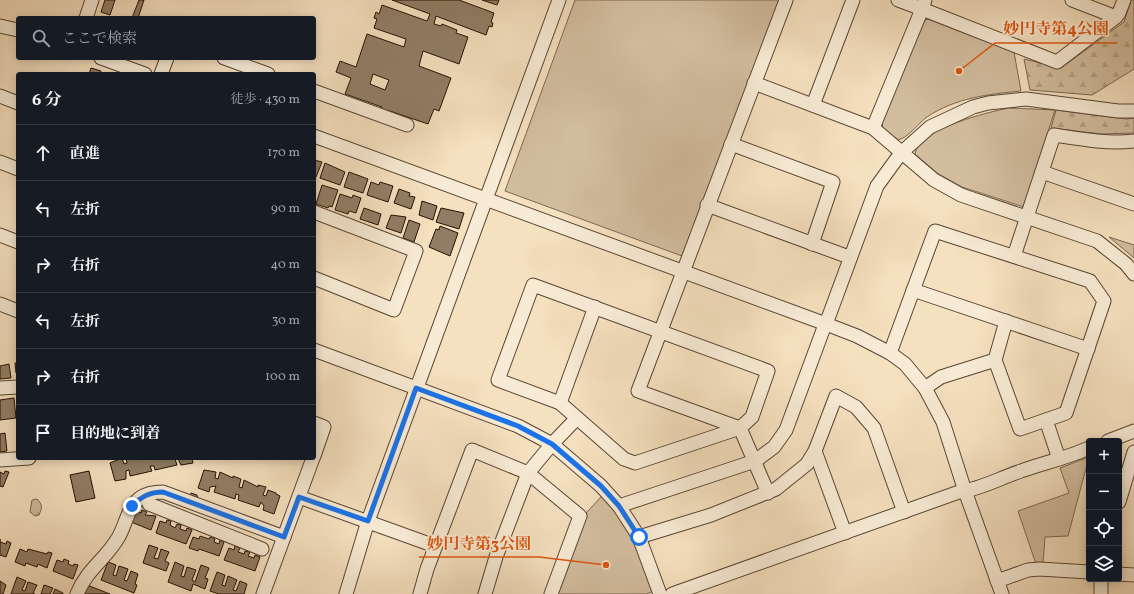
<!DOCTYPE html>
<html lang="ja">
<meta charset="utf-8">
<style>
body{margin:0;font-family:Vollkorn,"Noto Serif JP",serif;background:#242831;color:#f1f3f6}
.controls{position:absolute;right:12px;bottom:12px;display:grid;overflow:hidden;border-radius:4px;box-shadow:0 2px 10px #0003}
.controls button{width:36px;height:36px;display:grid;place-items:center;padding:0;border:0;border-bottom:1px solid #363941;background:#171b24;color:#f1f3f6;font:20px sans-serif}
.stop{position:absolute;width:12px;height:12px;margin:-9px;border:3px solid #1a73e8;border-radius:50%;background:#fff}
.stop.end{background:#1a73e8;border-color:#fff;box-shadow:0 1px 4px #0008}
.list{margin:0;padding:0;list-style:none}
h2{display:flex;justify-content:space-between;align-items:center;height:52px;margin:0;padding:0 16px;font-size:17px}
h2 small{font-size:13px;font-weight:400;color:#9ea1a6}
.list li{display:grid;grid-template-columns:26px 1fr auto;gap:12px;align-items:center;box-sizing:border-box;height:56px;padding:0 16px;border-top:1px solid #363941}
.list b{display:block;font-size:15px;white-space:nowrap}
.list em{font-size:13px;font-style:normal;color:#9ea1a6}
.icon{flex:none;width:22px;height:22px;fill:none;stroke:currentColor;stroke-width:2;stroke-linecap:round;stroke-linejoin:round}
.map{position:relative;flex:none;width:1134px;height:594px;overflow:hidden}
.search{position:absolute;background:#171b24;box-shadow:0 2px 10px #0003;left:16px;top:16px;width:300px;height:44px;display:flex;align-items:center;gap:10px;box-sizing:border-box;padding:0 14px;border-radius:4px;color:#9ea1a6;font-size:15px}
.panel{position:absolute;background:#171b24;box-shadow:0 2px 10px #0003;left:16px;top:72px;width:300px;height:388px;border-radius:4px}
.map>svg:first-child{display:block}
.green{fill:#d2bd9f;stroke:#7c6751}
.forest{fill:url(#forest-firs);stroke:#7c6751}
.building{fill:#917d65;stroke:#251103;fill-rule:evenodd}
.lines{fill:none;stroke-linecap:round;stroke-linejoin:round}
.minor-casing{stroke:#594532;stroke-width:15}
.minor{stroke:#f8ebd5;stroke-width:13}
.route{stroke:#1a73e8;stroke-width:5}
.leader{fill:none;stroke:#de550c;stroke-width:1.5}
.callout-dot{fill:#de550c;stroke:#f8ebd5;stroke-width:1.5}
.callout-label{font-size:16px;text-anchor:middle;font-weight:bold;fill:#de550c;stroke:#f8ebd5;stroke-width:3.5;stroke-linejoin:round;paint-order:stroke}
</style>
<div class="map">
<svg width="1134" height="594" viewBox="0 0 1134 594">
<defs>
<pattern id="forest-firs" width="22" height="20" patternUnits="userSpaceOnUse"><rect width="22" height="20" fill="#d2bd9f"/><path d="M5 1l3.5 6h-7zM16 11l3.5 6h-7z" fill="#b4a187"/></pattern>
</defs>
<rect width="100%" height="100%" fill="#f5e0bf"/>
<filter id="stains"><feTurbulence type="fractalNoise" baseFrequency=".005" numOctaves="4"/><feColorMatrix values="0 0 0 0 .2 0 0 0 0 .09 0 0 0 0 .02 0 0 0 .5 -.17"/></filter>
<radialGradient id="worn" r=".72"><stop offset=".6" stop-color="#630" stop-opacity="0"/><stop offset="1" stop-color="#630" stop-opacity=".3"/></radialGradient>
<g class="green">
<polygon points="575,0 780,0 682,256 505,191"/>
<path d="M928,19L1014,52L1021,91C989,94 955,98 927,117C920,122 909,136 901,139C894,141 887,133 883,130L882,121L920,23Z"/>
<path d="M1009,108L1055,110L1024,207L962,187L937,173L915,154C918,129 988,112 1009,108Z"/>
<polygon points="1109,237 1134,245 1134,258 1133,257"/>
<polygon points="1089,457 1068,536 1045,537 1043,563 1036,564 1018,511 1069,493 1060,468"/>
<path d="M602,496C629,526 639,554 654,591L646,594H558L586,513Z"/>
</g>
<g class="forest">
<polygon points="1131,0 1134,0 1134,69 1092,95 1030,90 1024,59 1061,68 1124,22"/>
<polygon points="1056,110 1126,119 1134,118 1134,133 1101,134 1051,128"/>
<path d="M37,499C43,505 42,508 39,515L35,516L30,512L32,500Z"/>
</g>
<g class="building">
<polygon points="105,0 115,0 110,15 101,12"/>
<polygon points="139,0 144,0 138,18 132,18"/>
<path d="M392,0H459L494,13L491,22L493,23L492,27L489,26L486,35L436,16L434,24L441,26L442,24L457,30L456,33L468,37L459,64L423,51L419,66L451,78L439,111L434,109L428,124L390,111V112L381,109L382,107L345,94L351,78L336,72L340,61L356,67L367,34L404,47L406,39L374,28L377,19L374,18L376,12L379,14L382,5L427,21L430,14ZM373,74L389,80L385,90L370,84Z"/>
<polygon points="482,0 499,0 497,5"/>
<polygon points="91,68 101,71 100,74 89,74"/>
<polygon points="314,160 322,162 316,177 314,176"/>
<polygon points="325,163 345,172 340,185 320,178"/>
<polygon points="349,172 368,179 363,193 344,187"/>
<polygon points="371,182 379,185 380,182 393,186 388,202 367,195"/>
<polygon points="322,185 338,190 332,207 329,206 328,208 316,204"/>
<polygon points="399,189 410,193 409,196 415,197 411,209 394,203"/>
<polygon points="340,194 352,198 353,195 361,198 356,213 349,211 348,214 335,210"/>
<polygon points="422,201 437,206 433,220 419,215"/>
<polygon points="364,208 381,214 378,225 360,219"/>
<polygon points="441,208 464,213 459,229 436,222"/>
<polygon points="391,215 406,217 401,233 386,228"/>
<polygon points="409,220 420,224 414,242 403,238"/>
<polygon points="440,226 458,233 450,256 429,247 436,229 439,230"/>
<polygon points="15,363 18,363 18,373 16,373"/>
<polygon points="9,364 11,378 0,379 0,366"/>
<polygon points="14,398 16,418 0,420 0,400"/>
<polygon points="5,433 7,451 0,452 0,434"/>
<polygon points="122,458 124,464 127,463 126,458 192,458 193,463 181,465 178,459 175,459 177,465 155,470 154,466 150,466 152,471 130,476 129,470 126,471 126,479 115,481 110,463"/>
<polygon points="204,470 216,472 215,478 218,479 220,472 233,478 233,476 241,479 239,487 242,488 244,480 258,487 258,485 266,487 263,495 266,496 268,490 276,493 276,494 280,496 274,514 263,510 264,506 261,502 259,507 238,500 239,495 236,494 235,499 214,492 216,486 210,487 209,492 198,488"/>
<polygon points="5,471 9,472 3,487 0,486 0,472 4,474"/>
<polygon points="89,471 95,498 76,502 70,475"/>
<polygon points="191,493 197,495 198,499 190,496"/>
<polygon points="135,510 141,513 142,510 147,512 145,515 156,516 151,530 131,522"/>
<polygon points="167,520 171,521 170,525 175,528 177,524 181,525 180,529 186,531 187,528 192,530 186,544 156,533 160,521 166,523"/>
<polygon points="200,536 209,539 210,537 215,539 214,542 219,544 220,540 224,542 219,556 199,549 198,551 189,548 193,537 199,539"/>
<polygon points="0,539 0,542 6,544 7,541 11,543 6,557 0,555"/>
<polygon points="149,545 158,548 154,558 158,559 161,549 169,552 165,561 169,563 166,571 143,563"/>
<polygon points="235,546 240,548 238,552 244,554 245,551 250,552 248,556 254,558 255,555 260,557 255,571 224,560 229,548 234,550"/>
<polygon points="20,549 27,552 28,549 47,554 48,552 52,553 47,568 38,564 37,567 26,563 25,566 15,562"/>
<polygon points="64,559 69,561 68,564 73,566 74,564 78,565 73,579 53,571 57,560 63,562"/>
<polygon points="108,562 116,565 113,575 116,576 119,566 128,569 124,580 127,581 131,571 138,574 135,584 137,585 134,593 101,580"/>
<polygon points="175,562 184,566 181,576 184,577 187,567 196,570 192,580 195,582 201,565 209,568 205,578 208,579 205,589 193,584 191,591 168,582"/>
<polygon points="217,572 225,575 222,585 225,586 228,576 237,580 233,590 236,591 240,581 247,584 244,594 219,594 210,591"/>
<polygon points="17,577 26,581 22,590 25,591 28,582 37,585 33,593 35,594 11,594"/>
<polygon points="0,581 6,585 3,594 0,594"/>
<polygon points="44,585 53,588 50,594 41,594"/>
<polygon points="87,585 110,594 85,594"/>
<polygon points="55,589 63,593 63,594 53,594"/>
</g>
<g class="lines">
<defs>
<g id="minor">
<polyline points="925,0 922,9 1057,62 1116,17 1119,13 1124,0"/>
<polyline points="1072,0 1116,17"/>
<polyline points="86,18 92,0"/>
<polyline points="0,26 18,30"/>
<polyline points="101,58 145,74"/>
<polyline points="224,58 268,74"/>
<polyline points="161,74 167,58"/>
<polyline points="754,83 873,128 934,180 961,195 1097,241 1126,264 1134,274"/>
<polyline points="314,91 407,125"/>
<polyline points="0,96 18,103"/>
<polyline points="813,105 853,0"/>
<polyline points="873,128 922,9 898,0"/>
<polyline points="314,136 826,324 857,336 890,353 905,364 925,388 943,422 965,491 1002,594"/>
<polyline points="731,144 833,182 812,244"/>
<polyline points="0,162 18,169"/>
<polyline points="1042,172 1134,204"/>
<polyline points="707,205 849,257"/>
<polyline points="314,212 416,251 394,310 314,278"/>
<polyline points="0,235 18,242"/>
<path d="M1014,256L1054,135C1080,139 1107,144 1134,141"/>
<polygon points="533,285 768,371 752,417 740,428 635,463 624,459 560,403 498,380"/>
<polyline points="913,290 1088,349"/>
<polyline points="0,304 18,311"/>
<polyline points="826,324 877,186 901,153 930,127 973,107 988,103 1026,99 1118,111 1134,111"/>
<polyline points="314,350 518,426 552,444 601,486 619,506 639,537 660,594"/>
<polyline points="890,353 935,231 1090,281 1104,301 1066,413 1020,429 995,360 941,377 925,388"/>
<polyline points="995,360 1006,321"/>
<polyline points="0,388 18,387"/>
<polyline points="560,403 595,307"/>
<polyline points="1046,420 1059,459"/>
<polyline points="314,423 324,427 314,456"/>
<polyline points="1108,441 1134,431"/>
<polyline points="815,451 845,533"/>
<polyline points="0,460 29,458"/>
<polyline points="768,493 740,428 638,391 786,0"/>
<polyline points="299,497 435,546"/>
<polyline points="1119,502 1134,452"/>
<polyline points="149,504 262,549"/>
<polyline points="619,506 755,461 774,447 786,430 823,330"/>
<polyline points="639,537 711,515 776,489 807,464 815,451 836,396 856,407 874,428 904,512"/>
<polyline points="1119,574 1134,575"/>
<polyline points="1101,579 1101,594"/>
<polyline points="997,581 1028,570 1039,569 1089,572"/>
<path d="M77,594C87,569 105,560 118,538C126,525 127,508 140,498C147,493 155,492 163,492L284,537"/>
<polyline points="263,594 313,458"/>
<polyline points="346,594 368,521 559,0"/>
<polyline points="420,594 427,569 472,450 528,473 580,516 551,594"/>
<polyline points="485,594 496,557 528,473 552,444 577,418"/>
<path d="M672,594L959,492C981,489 1000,478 1021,471C1043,463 1067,458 1089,448"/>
</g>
</defs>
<use href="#minor" class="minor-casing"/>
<use href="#minor" class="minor"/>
</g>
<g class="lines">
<path class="route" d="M132,506C141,497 149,492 163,492L284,537L299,497L368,521L416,388L518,426L552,444L601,486L619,506L639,537"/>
</g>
<path class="leader" d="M959 71L995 43H1117M606 565L539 557H419"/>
<g class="callout-dot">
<circle cx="959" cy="71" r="4"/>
<circle cx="606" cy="565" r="4"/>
</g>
<g class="callout-label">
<text x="1056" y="34">妙円寺第4公園</text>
<text x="479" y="549">妙円寺第3公園</text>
</g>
<rect width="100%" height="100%" filter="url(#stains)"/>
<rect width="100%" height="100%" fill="url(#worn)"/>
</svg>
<div class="controls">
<button>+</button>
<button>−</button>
<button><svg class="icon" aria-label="locate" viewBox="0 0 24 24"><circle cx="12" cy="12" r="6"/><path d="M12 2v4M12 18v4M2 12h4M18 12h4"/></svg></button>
<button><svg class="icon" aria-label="layers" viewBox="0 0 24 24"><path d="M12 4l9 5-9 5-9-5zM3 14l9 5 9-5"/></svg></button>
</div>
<div class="stop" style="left:639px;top:537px"></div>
<div class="stop end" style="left:132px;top:506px"></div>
<div class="search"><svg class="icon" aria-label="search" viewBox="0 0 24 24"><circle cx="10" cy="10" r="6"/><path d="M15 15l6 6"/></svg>ここで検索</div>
<section class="panel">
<h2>6 分<small>徒歩 · 430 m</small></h2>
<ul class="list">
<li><svg class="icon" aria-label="ahead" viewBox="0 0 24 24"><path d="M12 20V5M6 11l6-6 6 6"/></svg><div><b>直進</b></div><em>170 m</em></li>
<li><svg class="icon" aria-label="left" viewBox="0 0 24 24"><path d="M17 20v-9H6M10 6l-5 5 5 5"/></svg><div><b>左折</b></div><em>90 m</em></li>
<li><svg class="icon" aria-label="right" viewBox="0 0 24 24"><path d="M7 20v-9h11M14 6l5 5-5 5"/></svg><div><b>右折</b></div><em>40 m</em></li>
<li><svg class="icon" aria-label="left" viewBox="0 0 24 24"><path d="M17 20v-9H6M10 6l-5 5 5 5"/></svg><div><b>左折</b></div><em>30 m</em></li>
<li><svg class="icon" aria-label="right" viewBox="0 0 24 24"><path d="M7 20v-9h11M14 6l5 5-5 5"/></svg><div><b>右折</b></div><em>100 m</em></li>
<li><svg class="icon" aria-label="arrive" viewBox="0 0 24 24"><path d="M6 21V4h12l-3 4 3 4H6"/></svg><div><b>目的地に到着</b></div></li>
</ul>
</section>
</div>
